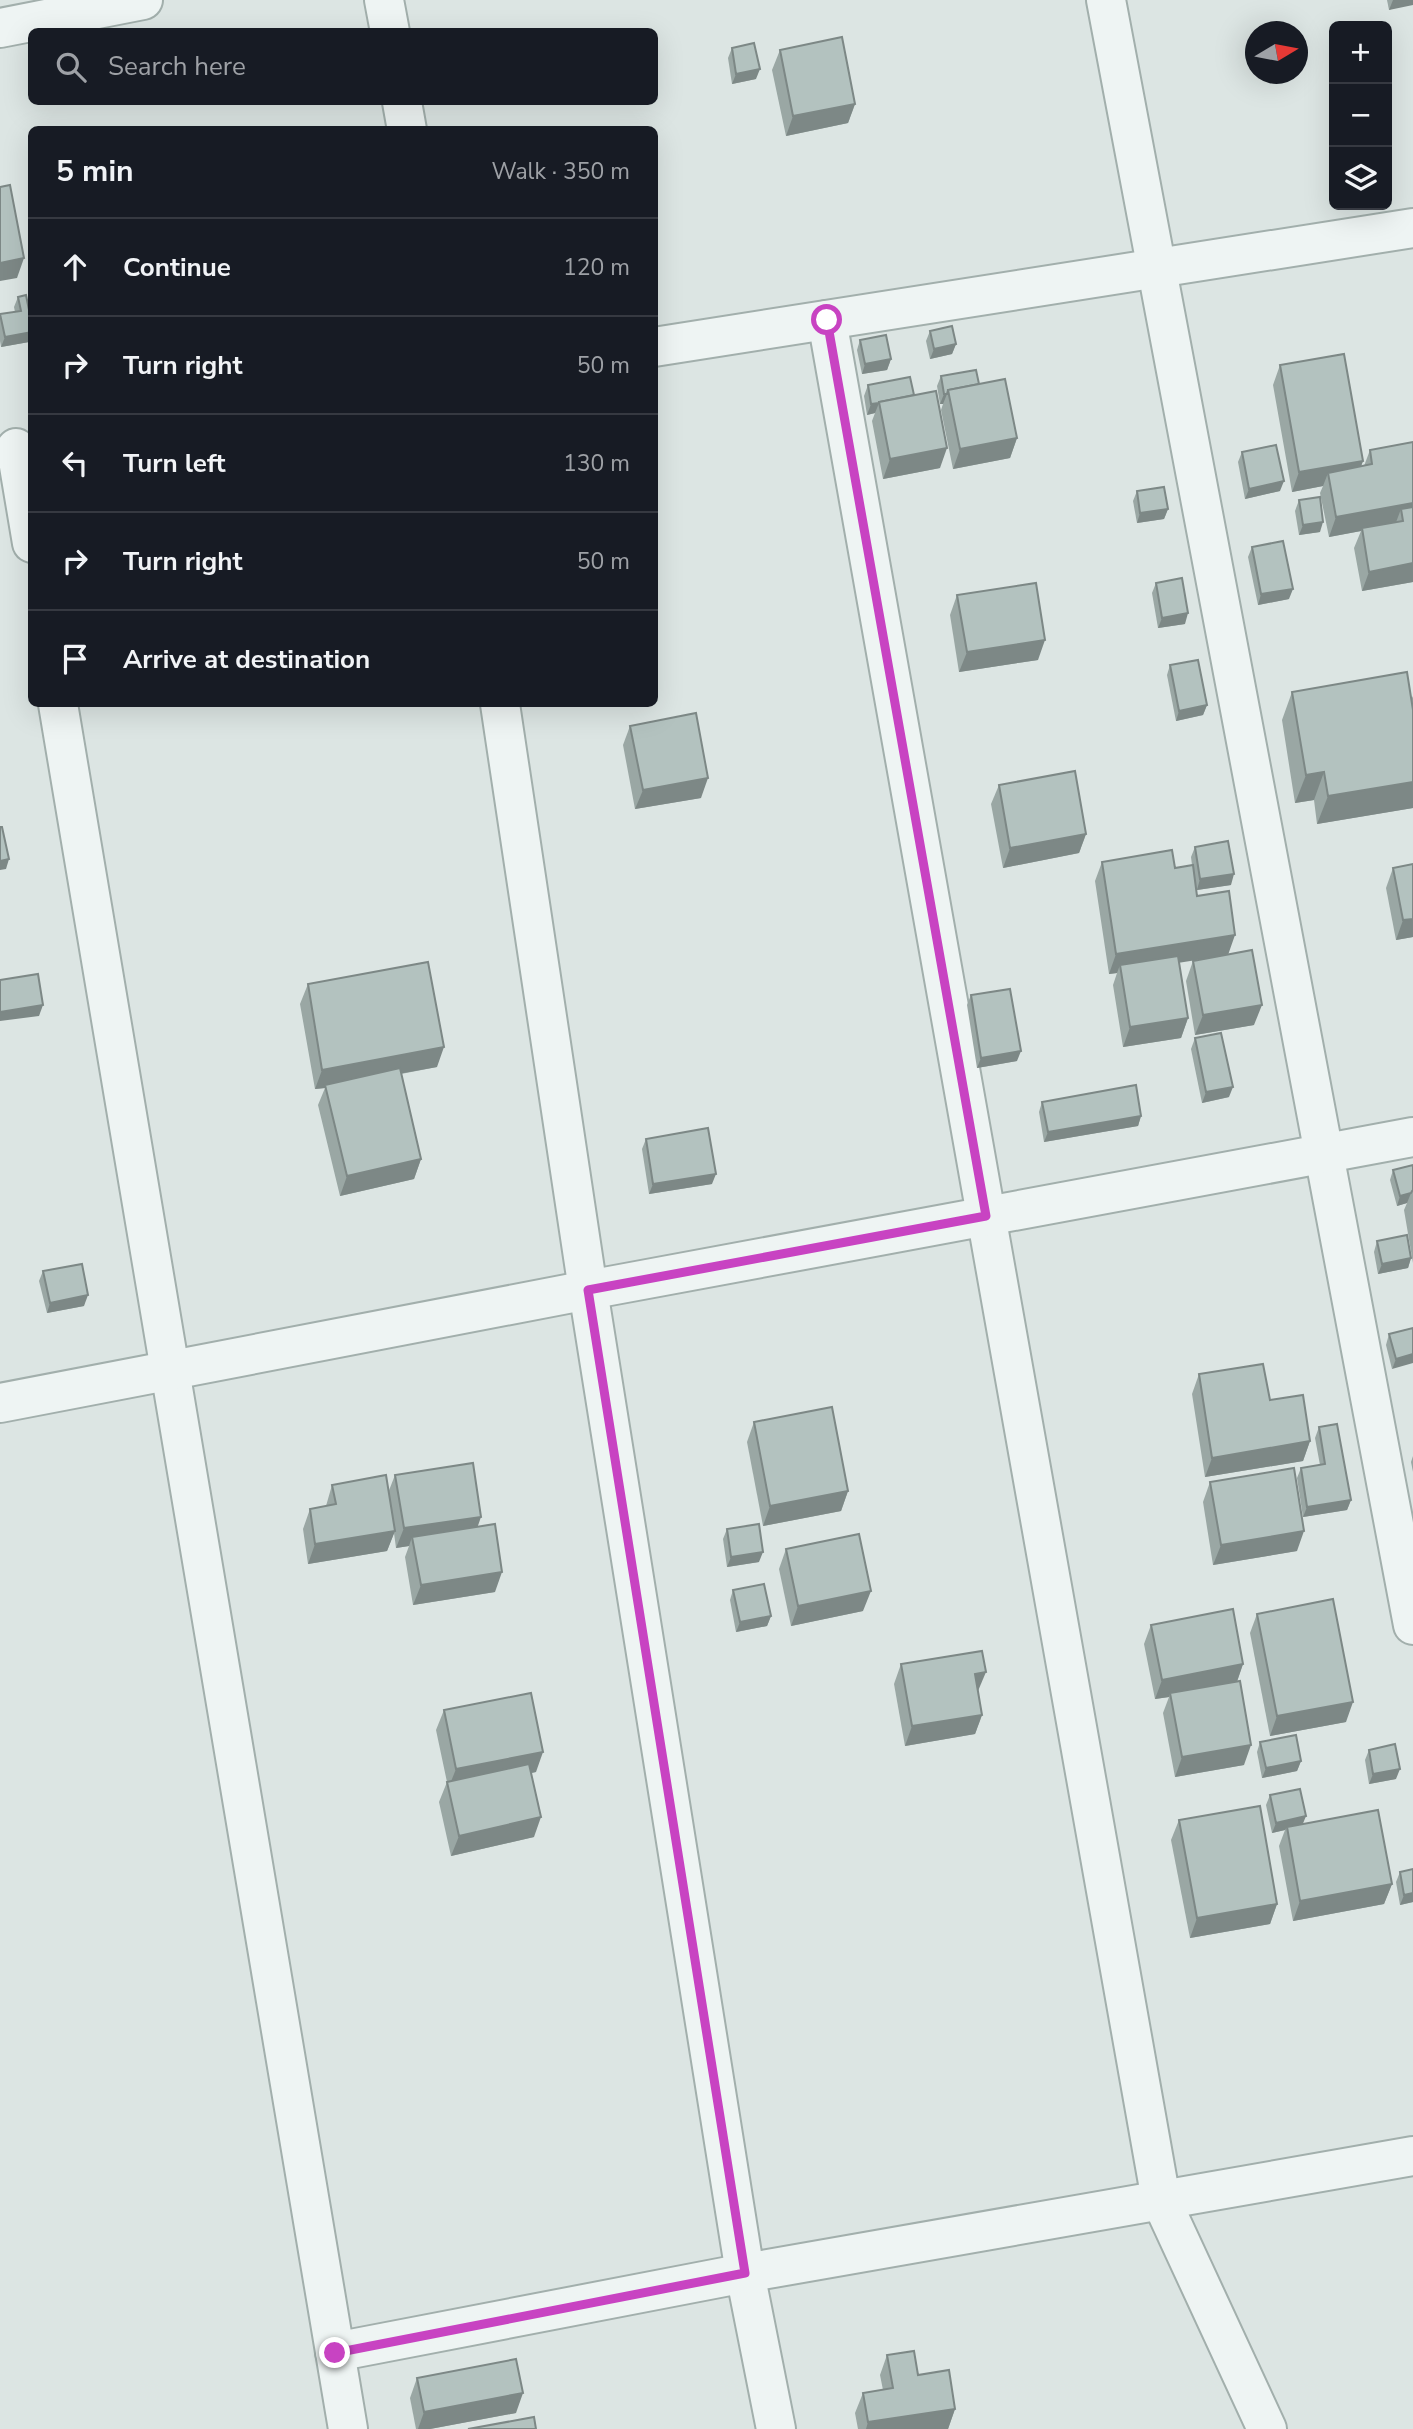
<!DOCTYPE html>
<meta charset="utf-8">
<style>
body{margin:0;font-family:"Nunito Sans",sans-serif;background:#242831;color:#f1f3f6}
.controls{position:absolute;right:21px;top:21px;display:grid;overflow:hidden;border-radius:10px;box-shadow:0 7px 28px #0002}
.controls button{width:63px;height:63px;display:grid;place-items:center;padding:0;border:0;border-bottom:2px solid #363941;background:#171b24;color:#f1f3f6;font:35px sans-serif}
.compass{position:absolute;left:1245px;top:21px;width:63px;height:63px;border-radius:50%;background:#171b24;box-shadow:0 7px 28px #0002;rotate:80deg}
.stop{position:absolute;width:21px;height:21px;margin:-16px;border:5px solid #c843c2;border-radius:50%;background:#fff}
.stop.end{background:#c843c2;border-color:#fff;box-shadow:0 2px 7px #0008}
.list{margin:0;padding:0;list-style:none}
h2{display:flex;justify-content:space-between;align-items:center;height:91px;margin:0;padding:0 28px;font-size:30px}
h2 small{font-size:23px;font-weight:400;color:#9ea1a6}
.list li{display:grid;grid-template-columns:46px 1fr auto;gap:21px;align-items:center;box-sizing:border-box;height:98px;padding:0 28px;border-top:2px solid #363941}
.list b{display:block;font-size:26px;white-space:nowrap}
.list em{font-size:23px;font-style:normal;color:#9ea1a6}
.icon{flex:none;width:38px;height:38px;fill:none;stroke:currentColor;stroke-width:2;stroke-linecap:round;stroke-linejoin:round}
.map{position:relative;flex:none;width:1413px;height:2429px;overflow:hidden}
.search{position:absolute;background:#171b24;box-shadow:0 7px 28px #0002;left:28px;top:28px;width:630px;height:77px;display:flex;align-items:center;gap:18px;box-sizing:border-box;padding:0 24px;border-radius:10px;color:#9ea1a6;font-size:26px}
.panel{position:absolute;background:#171b24;box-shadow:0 7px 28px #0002;left:28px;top:126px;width:630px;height:581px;border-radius:10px}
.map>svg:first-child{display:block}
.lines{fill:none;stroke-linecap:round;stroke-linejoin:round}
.minor-casing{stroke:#a2afac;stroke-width:42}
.minor{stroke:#eef4f3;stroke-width:38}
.wall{fill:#9aa7a4}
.shaded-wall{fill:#7d8886}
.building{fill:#b3c2bf;stroke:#7d8886;stroke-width:2}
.route{stroke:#c843c2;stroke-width:9}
</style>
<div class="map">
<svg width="1413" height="2429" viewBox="0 0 1413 2429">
<rect width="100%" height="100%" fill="#dce5e3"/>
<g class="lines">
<defs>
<g id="minor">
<polyline points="384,0 390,32"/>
<polyline points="1106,0 1413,1625"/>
<polyline points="0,28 143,0"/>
<polyline points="402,102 407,130"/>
<polyline points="827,320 1161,2200 1267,2429"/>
<polyline points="654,347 1413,228"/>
<polyline points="16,448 32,543"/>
<polyline points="58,704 348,2429"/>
<polyline points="500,704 588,1290 745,2273 776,2429"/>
<polyline points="0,1403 588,1290 1413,1137"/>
<polyline points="335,2352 745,2273 1413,2156"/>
</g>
</defs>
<use href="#minor" class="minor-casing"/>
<use href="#minor" class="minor"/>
</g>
<g class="wall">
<polygon points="1387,0 1413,0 1389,10"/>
<polygon points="732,48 756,79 732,84 728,58"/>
<polygon points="780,50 855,104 848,123 786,136 772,70"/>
<polygon points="18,297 29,342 1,347 0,341 0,315 15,312 14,307"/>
<polygon points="930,331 956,344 952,354 930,359 926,341"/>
<polygon points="860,340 891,359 887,370 862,374 857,350"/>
<polygon points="1280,365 1363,461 1361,466 1364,466 1370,450 1413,442 1413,582 1362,591 1354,548 1361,531 1329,537 1320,493 1323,486 1292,492 1273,385"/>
<polygon points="941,376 979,384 1017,438 1010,458 953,469 941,410 943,404 940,404 937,386"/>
<polygon points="868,385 914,395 940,468 883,479 872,421 875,413 867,415 864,396"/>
<polygon points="1242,452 1280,491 1245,499 1238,462"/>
<polygon points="1137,491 1168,509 1164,519 1137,523 1133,501"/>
<polygon points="1299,500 1320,532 1299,535 1295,511"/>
<polygon points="1252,547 1289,599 1258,605 1248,557"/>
<polygon points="1156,583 1185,624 1158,628 1152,593"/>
<polygon points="957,595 1038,660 959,672 950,615"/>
<polygon points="1170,665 1207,705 1203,715 1176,721 1167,675"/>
<polygon points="1292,692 1411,700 1413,696 1413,808 1317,824 1314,800 1295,803 1282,720"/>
<polygon points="630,726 701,798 635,809 623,745"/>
<polygon points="999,785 1086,834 1079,853 1003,868 991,804"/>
<polygon points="1195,847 1231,885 1197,890 1179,962 1188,1018 1181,1038 1123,1047 1113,985 1117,973 1109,974 1095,881 1102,862 1175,868 1192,865 1191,857"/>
<polygon points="1393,868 1413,937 1396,940 1386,888"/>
<polygon points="1193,961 1254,1025 1195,1035 1186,981"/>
<polygon points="308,984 437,1067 401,1074 421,1159 414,1179 340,1196 318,1105 325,1088 315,1089 300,1004"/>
<polygon points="971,995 1017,1061 977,1068 967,1005"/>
<polygon points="1195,1038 1229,1097 1202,1103 1191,1049"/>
<polygon points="1042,1102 1141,1116 1138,1126 1044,1142 1039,1112"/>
<polygon points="646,1139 712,1184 649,1194 642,1149"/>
<polygon points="1413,1165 1413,1263 1404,1210 1407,1203 1397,1206 1390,1180 1393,1170"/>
<polygon points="1377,1241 1411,1258 1408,1268 1378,1274 1374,1252"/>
<polygon points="43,1271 84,1306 47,1313 39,1281"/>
<polygon points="1413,1328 1392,1369 1386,1345 1389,1334"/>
<polygon points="1199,1374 1270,1400 1310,1441 1303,1461 1205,1477 1192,1394"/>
<polygon points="754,1422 848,1491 841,1511 763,1526 747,1442"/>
<polygon points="1319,1427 1351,1500 1347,1510 1303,1517 1297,1478 1301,1468 1320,1465 1315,1438"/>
<polygon points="1413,1456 1413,1472 1411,1462"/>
<polygon points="395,1475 478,1526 495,1592 413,1605 405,1557 409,1546 396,1548 394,1533 387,1551 308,1564 303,1529 310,1509 326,1506 332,1485 388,1493"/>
<polygon points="1210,1482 1297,1551 1213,1565 1203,1502"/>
<polygon points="727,1529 759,1562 727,1567 723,1539"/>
<polygon points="786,1549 863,1611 791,1626 779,1569"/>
<polygon points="733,1590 771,1616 767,1626 736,1632 730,1600"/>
<polygon points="1257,1614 1346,1722 1270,1736 1250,1633"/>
<polygon points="1151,1625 1243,1664 1237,1682 1244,1765 1175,1777 1163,1713 1169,1697 1155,1699 1144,1644"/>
<polygon points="901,1664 978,1691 982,1715 975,1734 905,1746 894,1684"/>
<polygon points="444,1710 536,1772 531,1773 534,1837 451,1856 439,1802 447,1782 436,1730"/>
<polygon points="1260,1742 1301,1761 1297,1771 1262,1778 1257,1752"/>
<polygon points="1369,1750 1396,1779 1369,1784 1365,1760"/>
<polygon points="1270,1795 1303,1823 1392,1884 1384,1904 1293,1921 1279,1846 1285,1830 1272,1833 1266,1805"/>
<polygon points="1179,1820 1277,1904 1270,1924 1190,1938 1171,1840"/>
<polygon points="1413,1869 1413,1902 1400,1905 1396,1882 1400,1872"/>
<polygon points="887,2355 918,2375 955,2409 948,2429 858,2429 855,2413 863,2393 883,2390 880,2375"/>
<polygon points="417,2378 516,2413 430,2429 416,2429 410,2398"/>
</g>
<g class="shaded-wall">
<polygon points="1393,0 1413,0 1413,5 1389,10"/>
<polygon points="760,69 756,79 732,84 736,74"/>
<polygon points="855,104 848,123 786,136 793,116"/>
<polygon points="24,258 17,278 0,281 0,263"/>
<polygon points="32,332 29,342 1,347 5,337"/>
<polygon points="956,344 952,354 930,359 934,349"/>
<polygon points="891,359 887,370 862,374 865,364"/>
<polygon points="944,394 947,394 943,404 940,404"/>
<polygon points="879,403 875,413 867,415 871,404"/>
<polygon points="1017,438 1010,458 953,469 960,449"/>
<polygon points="947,448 940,468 883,479 890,459"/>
<polygon points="1363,461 1356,480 1328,473 1323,486 1292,492 1299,472"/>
<polygon points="1284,481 1280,491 1245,499 1249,489"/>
<polygon points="1413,503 1413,521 1403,521 1401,509 1395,525 1362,528 1361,531 1329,537 1336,517"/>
<polygon points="1168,509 1164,519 1137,523 1140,513"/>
<polygon points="1323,522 1320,532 1299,535 1303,525"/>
<polygon points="1413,563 1413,582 1362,591 1369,572"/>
<polygon points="1293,589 1289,599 1258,605 1261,594"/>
<polygon points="1188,613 1185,624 1158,628 1162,618"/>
<polygon points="1045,640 1038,660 959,672 967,652"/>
<polygon points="1207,705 1203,715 1176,721 1179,711"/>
<polygon points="1324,772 1314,800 1295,803 1306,775"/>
<polygon points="708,778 701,798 635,809 643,790"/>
<polygon points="1413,782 1413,808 1317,824 1328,796"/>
<polygon points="1086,834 1079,853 1003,868 1010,848"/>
<polygon points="9,859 6,869 0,870 0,861"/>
<polygon points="1234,874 1231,885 1197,890 1200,879"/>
<polygon points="1413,919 1413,937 1396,940 1403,920"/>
<polygon points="1235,935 1228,955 1121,972 1120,965 1117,973 1109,974 1116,954"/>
<polygon points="43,1005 39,1016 0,1021 0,1012"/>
<polygon points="1262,1005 1254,1025 1195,1035 1203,1015"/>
<polygon points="1188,1018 1181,1038 1123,1047 1130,1027"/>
<polygon points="444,1047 437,1067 326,1087 325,1085 325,1088 315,1089 322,1070"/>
<polygon points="1021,1051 1017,1061 977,1068 981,1058"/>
<polygon points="1233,1087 1229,1097 1202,1103 1206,1092"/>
<polygon points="1141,1116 1138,1126 1044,1142 1048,1132"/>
<polygon points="421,1159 414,1179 340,1196 347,1176"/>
<polygon points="716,1174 712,1184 649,1194 653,1184"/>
<polygon points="1411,1193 1407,1203 1397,1206 1400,1196"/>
<polygon points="1411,1258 1408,1268 1378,1274 1382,1264"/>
<polygon points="88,1295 84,1306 47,1313 50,1303"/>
<polygon points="1413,1354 1413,1363 1392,1369 1396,1359"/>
<polygon points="1310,1441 1303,1461 1205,1477 1212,1458"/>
<polygon points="848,1491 841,1511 763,1526 770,1506"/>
<polygon points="1351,1500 1347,1510 1303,1517 1307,1507"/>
<polygon points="481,1517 474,1537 412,1537 409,1546 396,1548 404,1528"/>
<polygon points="395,1531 387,1551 308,1564 315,1544"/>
<polygon points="1304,1531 1297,1551 1213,1565 1221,1545"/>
<polygon points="763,1552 759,1562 727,1567 731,1557"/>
<polygon points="502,1572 495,1592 413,1605 421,1585"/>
<polygon points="871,1591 863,1611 791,1626 798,1606"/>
<polygon points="771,1616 767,1626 736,1632 740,1622"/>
<polygon points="1243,1664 1236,1684 1170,1693 1169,1697 1155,1699 1162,1680"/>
<polygon points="986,1672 978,1691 968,1693 975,1674"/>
<polygon points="1353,1702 1346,1722 1270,1736 1277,1716"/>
<polygon points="982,1715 975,1734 905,1746 912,1726"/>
<polygon points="1251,1745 1244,1765 1175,1777 1182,1757"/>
<polygon points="543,1752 536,1772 448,1789 456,1769"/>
<polygon points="1301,1761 1297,1771 1262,1778 1266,1768"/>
<polygon points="1400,1769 1396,1779 1369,1784 1373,1774"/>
<polygon points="1306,1816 1302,1826 1287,1827 1285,1830 1272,1833 1276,1823"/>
<polygon points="541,1817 534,1837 451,1856 459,1836"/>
<polygon points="1392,1884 1384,1904 1293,1921 1300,1901"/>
<polygon points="1413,1893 1413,1902 1400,1905 1404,1895"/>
<polygon points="1277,1904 1270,1924 1190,1938 1197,1918"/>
<polygon points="523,2393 516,2413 430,2429 418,2429 424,2412"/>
<polygon points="955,2409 948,2429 866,2429 868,2422"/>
</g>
<g class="building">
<polygon points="842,37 855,104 793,116 780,50"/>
<polygon points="754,43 760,69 736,74 732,48"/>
<polygon points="10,185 24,258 0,263 0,187"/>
<polygon points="26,295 32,325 32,332 5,337 0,314 21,311 18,297"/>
<polygon points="952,326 956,344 934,349 930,331"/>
<polygon points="886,335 891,359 865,364 860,340"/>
<polygon points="1344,354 1363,461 1299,472 1280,365"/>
<polygon points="976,370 979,384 948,390 947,394 944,394 941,376"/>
<polygon points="910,377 914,395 879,402 879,403 871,404 868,385"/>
<polygon points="1005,379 1017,438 960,449 948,390"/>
<polygon points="936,391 947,448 890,459 879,402"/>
<polygon points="1413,442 1413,503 1336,517 1328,473 1372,464 1370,450"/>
<polygon points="1276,445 1284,481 1249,489 1242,452"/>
<polygon points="1164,487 1168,509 1140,513 1137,491"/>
<polygon points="1320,497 1323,522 1303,525 1299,500"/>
<polygon points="1413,507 1413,563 1369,572 1362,528 1403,521 1401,509"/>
<polygon points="1283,541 1293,589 1261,594 1252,547"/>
<polygon points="1182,578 1188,613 1162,618 1156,583"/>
<polygon points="1036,583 1045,640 967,652 957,595"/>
<polygon points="1198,660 1207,705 1179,711 1170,665"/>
<polygon points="1407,672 1413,710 1413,782 1328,796 1324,772 1306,775 1292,692"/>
<polygon points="696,713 708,778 643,790 630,726"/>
<polygon points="1075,771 1086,834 1010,848 999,785"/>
<polygon points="0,827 2,827 9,859 0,861"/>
<polygon points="1228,841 1234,874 1200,879 1195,847"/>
<polygon points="1172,850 1175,868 1193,865 1197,896 1229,891 1235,935 1116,954 1102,862"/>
<polygon points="1413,864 1413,919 1403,920 1393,868"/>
<polygon points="1252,950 1262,1005 1203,1015 1193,961"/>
<polygon points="1178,956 1188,1018 1130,1027 1120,965"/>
<polygon points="428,962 444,1047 322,1070 308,984"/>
<polygon points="38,974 43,1005 0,1012 0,980"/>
<polygon points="1010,989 1021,1051 981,1058 971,995"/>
<polygon points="1221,1033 1233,1087 1206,1092 1195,1038"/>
<polygon points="400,1068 421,1159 347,1176 325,1085"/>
<polygon points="1136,1085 1141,1116 1048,1132 1042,1102"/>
<polygon points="708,1128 716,1174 653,1184 646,1139"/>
<polygon points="1413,1165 1413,1190 1412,1191 1411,1193 1400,1196 1393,1170"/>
<polygon points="1407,1235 1411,1258 1382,1264 1377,1241"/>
<polygon points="82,1264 88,1295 50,1303 43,1271"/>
<polygon points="1413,1328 1413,1354 1396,1359 1389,1334"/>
<polygon points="1263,1364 1270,1400 1303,1395 1310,1441 1212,1458 1199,1374"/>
<polygon points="832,1407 848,1491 770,1506 754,1422"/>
<polygon points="1337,1424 1351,1500 1307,1507 1301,1468 1325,1464 1319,1427"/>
<polygon points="473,1463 481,1517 404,1528 395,1475"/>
<polygon points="1294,1468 1304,1531 1221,1545 1210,1482"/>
<polygon points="386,1475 395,1531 315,1544 310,1509 336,1504 332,1485"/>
<polygon points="495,1524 502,1572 421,1585 412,1537"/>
<polygon points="759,1524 763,1552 731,1557 727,1529"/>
<polygon points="859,1534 871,1591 798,1606 786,1549"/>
<polygon points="764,1584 771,1616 740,1622 733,1590"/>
<polygon points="1333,1599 1353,1702 1277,1716 1257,1614"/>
<polygon points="1233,1609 1243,1664 1162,1680 1151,1625"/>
<polygon points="982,1651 986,1672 975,1674 982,1715 912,1726 901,1664"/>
<polygon points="1240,1681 1251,1745 1182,1757 1170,1693"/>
<polygon points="531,1693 543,1752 456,1769 444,1710"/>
<polygon points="1296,1735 1301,1761 1266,1768 1260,1742"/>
<polygon points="1395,1744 1400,1769 1373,1774 1369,1750"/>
<polygon points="529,1764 541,1817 459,1836 447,1782"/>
<polygon points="1300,1789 1306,1816 1276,1823 1270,1795"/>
<polygon points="1260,1806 1277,1904 1197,1918 1179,1820"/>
<polygon points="1378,1810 1392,1884 1300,1901 1287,1827"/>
<polygon points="1413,1869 1413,1893 1404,1895 1400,1872"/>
<polygon points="914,2351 918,2375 949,2370 955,2409 868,2422 863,2393 893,2388 887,2355"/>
<polygon points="516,2359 523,2393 424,2412 417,2378"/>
<polygon points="534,2417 536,2429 468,2429"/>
</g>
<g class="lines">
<polyline class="route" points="335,2353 745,2273 588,1290 986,1216 827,320"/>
</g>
</svg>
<div class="controls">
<button>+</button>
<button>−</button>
<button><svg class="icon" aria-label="layers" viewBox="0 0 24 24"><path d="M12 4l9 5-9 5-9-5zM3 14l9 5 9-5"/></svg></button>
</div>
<svg class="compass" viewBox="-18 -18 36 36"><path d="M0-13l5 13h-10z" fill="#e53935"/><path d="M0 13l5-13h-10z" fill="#9ea1a6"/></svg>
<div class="stop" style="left:827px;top:320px"></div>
<div class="stop end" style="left:335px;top:2353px"></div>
<div class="search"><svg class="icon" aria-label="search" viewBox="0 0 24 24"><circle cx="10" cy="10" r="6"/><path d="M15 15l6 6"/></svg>Search here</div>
<section class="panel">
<h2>5 min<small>Walk · 350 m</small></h2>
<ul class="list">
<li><svg class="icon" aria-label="ahead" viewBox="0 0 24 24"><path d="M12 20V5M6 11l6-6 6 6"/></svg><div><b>Continue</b></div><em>120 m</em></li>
<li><svg class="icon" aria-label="right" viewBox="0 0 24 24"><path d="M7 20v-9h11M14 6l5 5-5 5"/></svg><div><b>Turn right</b></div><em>50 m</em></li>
<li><svg class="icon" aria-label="left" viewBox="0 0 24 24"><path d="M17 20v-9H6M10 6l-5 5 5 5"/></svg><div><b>Turn left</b></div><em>130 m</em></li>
<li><svg class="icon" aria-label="right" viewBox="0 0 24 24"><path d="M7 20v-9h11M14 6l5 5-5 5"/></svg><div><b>Turn right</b></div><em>50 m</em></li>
<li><svg class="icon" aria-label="arrive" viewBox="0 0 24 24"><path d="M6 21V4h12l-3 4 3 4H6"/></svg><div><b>Arrive at destination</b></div></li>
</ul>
</section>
</div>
